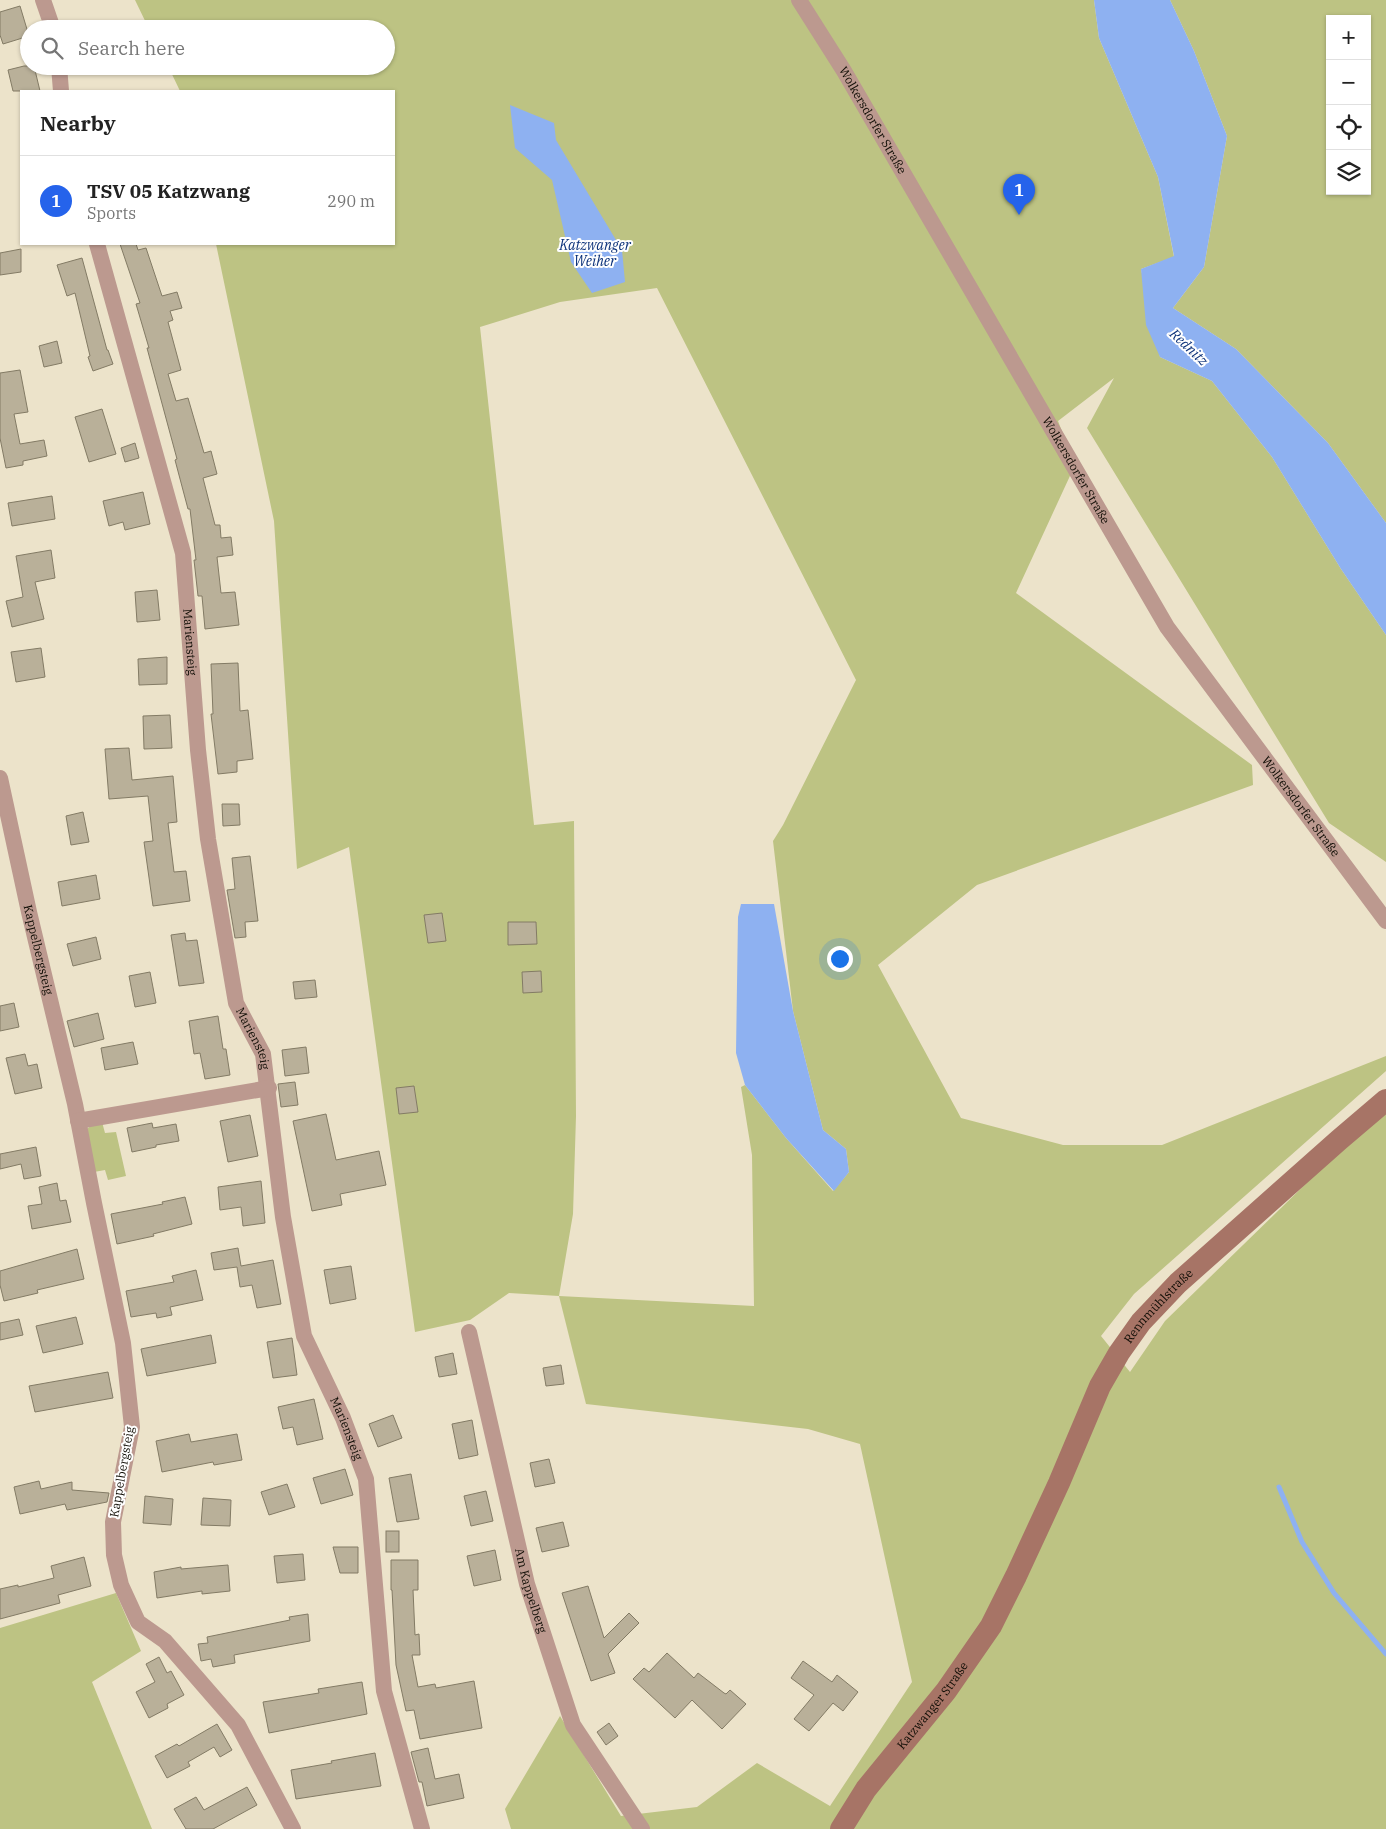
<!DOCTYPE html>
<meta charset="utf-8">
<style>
body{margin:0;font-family:"IBM Plex Serif",serif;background:#f6f6f6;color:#222}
.controls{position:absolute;right:15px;top:15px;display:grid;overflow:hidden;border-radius:0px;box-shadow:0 1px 4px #0004}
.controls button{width:45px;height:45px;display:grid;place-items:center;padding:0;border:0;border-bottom:1px solid #e0e0e0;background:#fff;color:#222;font:25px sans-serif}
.you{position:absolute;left:839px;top:958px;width:18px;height:18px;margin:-12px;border:4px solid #fff;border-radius:50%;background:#1a73e8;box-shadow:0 0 0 8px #1a73e833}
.badge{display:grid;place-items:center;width:32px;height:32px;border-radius:50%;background:#2563eb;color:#fff;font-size:16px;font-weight:700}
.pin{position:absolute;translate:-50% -41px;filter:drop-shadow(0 1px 2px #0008)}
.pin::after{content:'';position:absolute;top:26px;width:18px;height:15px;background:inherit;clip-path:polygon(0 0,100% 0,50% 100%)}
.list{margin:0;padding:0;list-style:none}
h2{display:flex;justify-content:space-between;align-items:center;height:65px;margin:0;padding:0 20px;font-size:21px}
h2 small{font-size:16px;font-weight:400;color:#767676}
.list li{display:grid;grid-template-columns:32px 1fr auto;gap:15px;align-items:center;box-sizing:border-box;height:90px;padding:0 20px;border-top:1px solid #e0e0e0}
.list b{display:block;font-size:19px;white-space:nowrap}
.list p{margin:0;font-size:16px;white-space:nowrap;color:#767676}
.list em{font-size:16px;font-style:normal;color:#767676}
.icon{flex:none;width:28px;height:28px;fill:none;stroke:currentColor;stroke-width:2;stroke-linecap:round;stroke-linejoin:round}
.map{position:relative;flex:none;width:1386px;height:1829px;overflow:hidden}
.search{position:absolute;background:#fff;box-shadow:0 1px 4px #0004;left:20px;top:20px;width:375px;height:55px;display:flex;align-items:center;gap:12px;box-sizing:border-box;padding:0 18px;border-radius:28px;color:#767676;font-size:19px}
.panel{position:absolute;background:#fff;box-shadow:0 1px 4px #0004;left:20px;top:90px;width:375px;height:155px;border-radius:0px}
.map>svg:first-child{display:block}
.green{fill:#bdc383;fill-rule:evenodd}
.water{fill:#8eb1f1}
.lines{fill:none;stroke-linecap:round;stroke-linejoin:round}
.stream{stroke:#8eb1f1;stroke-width:5}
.building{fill:#b9b099;stroke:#837b65}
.minor{stroke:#bc998f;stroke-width:16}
.secondary{stroke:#a77466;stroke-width:22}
.labels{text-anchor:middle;stroke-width:4;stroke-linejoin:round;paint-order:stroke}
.street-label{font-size:12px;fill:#110e06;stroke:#fff}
.water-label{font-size:14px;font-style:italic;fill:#0c327a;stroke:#fff}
</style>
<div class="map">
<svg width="1386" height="1829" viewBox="0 0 1386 1829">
<rect width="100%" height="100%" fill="#ece3ca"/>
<g class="green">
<path d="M135,0H1094L1099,38L1158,177L1174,257L1141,269L1160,357L1212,381L1272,457L1341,569L1386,635V862L1329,823L1087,428L1114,378L1058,421L1075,465L1016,593L1252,765L1253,785L977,885L878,965L961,1118L1063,1145H1162L1386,1056V1071L1134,1294L1101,1336L1130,1372L1165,1321L1324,1166L1386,1110V1829H511L505,1809L560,1716L621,1816L697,1807L757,1763L830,1806L912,1682L860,1444L808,1429L586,1404L559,1296L509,1293L470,1320L415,1332L349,847L297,869L274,521L216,244H394V91H180L168,66H386V29H149ZM657,288L856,680L783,825L773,841L793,1011L823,1130L846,1149L849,1172L833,1191L786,1138L745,1085L741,1087L752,1155L754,1306L559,1296L573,1214L576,1116L574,821L534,825L480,327L560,302Z"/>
<path d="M1170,0H1386V523L1328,443L1236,349L1173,308L1204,267L1227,136L1194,51ZM1330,19H1367V191H1330Z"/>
<polygon points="102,1122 105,1133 116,1132 126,1176 108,1180 105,1170 94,1172 85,1130 94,1124"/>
<polygon points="116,1593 141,1651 92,1682 152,1829 0,1829 0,1628"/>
</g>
<g class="water">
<polygon points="1094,0 1170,0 1194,51 1227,136 1204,267 1173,308 1236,349 1328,443 1386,523 1386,635 1341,569 1272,457 1212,381 1160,357 1146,325 1141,269 1174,256 1158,177 1099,38"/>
<polygon points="510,105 554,123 556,140 622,250 625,282 592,293 571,262 552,180 515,148"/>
<polygon points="741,904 774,904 793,1011 823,1130 846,1149 849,1172 834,1191 786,1138 745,1085 736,1053 738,917"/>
</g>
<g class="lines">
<polyline class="stream" points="1279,1487 1302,1542 1334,1593 1386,1654"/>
</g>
<g class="building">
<polygon points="20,6 29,36 3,44 0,35 0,12"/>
<polygon points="24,66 34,66 40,91 13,91 8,70"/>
<polygon points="120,244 136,244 138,250 146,248 162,296 177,292 182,308 170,311 173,320 168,322 181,370 168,374 176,401 188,398 204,453 211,451 217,474 203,478 215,525 220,525 221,538 231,537 233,555 217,557 221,593 235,592 239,625 205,629 202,596 198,596 194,560 196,560 190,509 188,509 175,460 177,459 147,348 149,348 136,304 140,303"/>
<polygon points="21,249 21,272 0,275 0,253"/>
<polygon points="82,258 107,350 108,350 113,364 93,371 88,357 90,356 75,293 67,296 57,265"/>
<polygon points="57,341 62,363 44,367 39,346"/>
<polygon points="20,370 28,412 14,414 20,444 44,440 47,456 23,461 23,465 6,468 0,438 0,373"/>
<polygon points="102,409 116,454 89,462 75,417"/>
<polygon points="135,443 139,458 125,462 121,448"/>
<polygon points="143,492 150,524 125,530 123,522 109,526 103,501"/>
<polygon points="52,496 55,519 12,526 8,503"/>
<polygon points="51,550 55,578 35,582 44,619 12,627 6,601 23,597 16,556"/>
<polygon points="157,590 160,620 137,622 135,592"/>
<polygon points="41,648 45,677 16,682 11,652"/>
<polygon points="167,657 167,684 139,685 138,659"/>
<polygon points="238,663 240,711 248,710 253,759 237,761 237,772 218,774 211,714 213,714 211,664"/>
<polygon points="170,715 172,748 144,749 143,716"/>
<polygon points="129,748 132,780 173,776 177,822 168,823 174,872 186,871 190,901 153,906 144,842 153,841 148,796 109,799 105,749"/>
<polygon points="222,804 239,804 240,825 223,826"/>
<polygon points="83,812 89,842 71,845 66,816"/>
<polygon points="250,856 258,921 245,922 246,937 235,938 227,890 235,889 232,858"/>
<polygon points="96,875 100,899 62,906 58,882"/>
<polygon points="442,913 446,941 428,943 424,915"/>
<polygon points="508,922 536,922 537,944 508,945"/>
<polygon points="185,933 186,941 197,940 204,983 179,986 171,935"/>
<polygon points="96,937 101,959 73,966 67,944"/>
<polygon points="541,971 542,992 523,993 522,972"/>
<polygon points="150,972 156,1003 135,1007 129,976"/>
<polygon points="315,980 317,997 295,999 293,982"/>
<polygon points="14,1003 19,1027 0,1031 0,1006"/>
<polygon points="98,1013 104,1039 74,1047 67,1021"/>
<polygon points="218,1016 223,1049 226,1049 230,1075 205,1079 200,1053 194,1054 189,1021"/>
<polygon points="133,1042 138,1064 105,1070 101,1048"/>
<polygon points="306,1047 309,1073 285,1076 282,1050"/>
<polygon points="25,1054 28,1066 37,1064 42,1088 15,1094 6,1058"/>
<polygon points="295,1082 298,1105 281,1107 278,1084"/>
<polygon points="414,1086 418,1112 399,1114 396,1088"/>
<polygon points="326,1114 336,1160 379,1151 386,1185 340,1194 342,1205 312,1211 293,1121"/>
<polygon points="250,1115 258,1156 228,1162 220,1121"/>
<polygon points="152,1123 153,1128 176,1124 179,1141 156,1145 156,1147 132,1152 127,1128"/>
<polygon points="36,1147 41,1176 24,1179 21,1164 0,1169 0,1154"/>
<polygon points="261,1181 265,1223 243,1226 241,1207 220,1210 218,1187"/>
<polygon points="57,1183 60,1201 66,1200 71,1222 32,1229 28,1206 42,1204 39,1187"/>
<polygon points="185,1197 192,1224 153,1234 154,1236 117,1244 111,1214 163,1204 162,1202"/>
<polygon points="238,1248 241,1266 273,1260 281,1304 257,1308 252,1285 240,1287 237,1267 214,1270 211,1253"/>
<polygon points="77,1249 84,1279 37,1290 38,1293 4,1301 0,1285 0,1271"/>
<polygon points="351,1266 356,1299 330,1304 324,1270"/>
<polygon points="196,1270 203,1300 170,1307 172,1315 157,1318 156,1313 131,1317 126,1291 174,1282 172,1276"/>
<polygon points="76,1317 83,1344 43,1353 36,1326"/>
<polygon points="19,1319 23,1335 0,1340 0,1323"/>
<polygon points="211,1335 216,1363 147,1376 141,1349"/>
<polygon points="292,1338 297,1375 273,1378 267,1342"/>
<polygon points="453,1353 457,1374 439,1377 435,1357"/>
<polygon points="561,1365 564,1384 546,1386 543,1368"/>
<polygon points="108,1372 113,1398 35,1412 29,1386"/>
<polygon points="314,1399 323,1439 297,1445 293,1427 283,1429 278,1407"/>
<polygon points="393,1415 402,1438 378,1447 369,1424"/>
<polygon points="472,1420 478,1455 459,1459 452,1424"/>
<polygon points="189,1434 191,1442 237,1434 242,1460 214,1465 213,1462 162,1472 156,1441"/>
<polygon points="549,1459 555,1483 535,1487 530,1463"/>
<polygon points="345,1469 353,1495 321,1504 313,1478"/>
<polygon points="411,1474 419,1519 397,1522 389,1478"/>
<polygon points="39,1481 41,1489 72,1482 72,1490 109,1493 107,1502 67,1510 65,1504 20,1514 14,1487"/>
<polygon points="287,1484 295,1507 269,1515 261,1492"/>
<polygon points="486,1491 493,1521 471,1526 464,1496"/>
<polygon points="145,1496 173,1499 171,1525 143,1523"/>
<polygon points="203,1498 231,1500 230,1526 201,1525"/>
<polygon points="563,1522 569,1546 542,1552 536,1528"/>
<rect x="386" y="1531" width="13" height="21"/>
<polygon points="333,1547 358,1547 358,1573 340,1573"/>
<polygon points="495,1550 501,1580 474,1586 467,1556"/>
<polygon points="303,1554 305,1580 277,1583 274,1556"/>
<polygon points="84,1557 91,1586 58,1595 60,1603 0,1619 0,1589 18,1585 18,1587 54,1578 51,1566"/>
<polygon points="391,1560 418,1560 418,1590 413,1590 415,1635 419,1634 420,1655 412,1655 418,1687 435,1684 436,1688 474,1681 482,1728 420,1739 414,1710 406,1711 396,1665 392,1590 391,1590"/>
<polygon points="228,1565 230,1591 202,1594 202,1591 157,1598 154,1572 181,1567 181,1569"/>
<polygon points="588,1586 604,1638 629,1613 639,1623 608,1654 615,1673 591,1681 562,1593"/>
<polygon points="308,1614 310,1641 234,1655 235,1663 213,1667 211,1659 201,1661 198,1644 208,1643 207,1637 290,1620 289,1617"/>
<polygon points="667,1653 694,1678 698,1673 724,1693 726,1694 730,1690 746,1704 722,1729 692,1700 675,1718 633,1679 644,1668 649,1672"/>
<polygon points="159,1657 167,1673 171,1671 184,1695 167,1704 168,1708 149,1718 136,1692 155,1682 146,1664"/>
<polygon points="803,1661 832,1682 837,1675 858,1692 843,1711 833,1703 809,1731 794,1719 814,1695 791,1678"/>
<polygon points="362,1682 367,1714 269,1733 263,1702 319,1693 318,1689"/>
<polygon points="609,1723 618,1736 606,1745 597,1732"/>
<polygon points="217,1724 232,1750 220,1757 214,1747 188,1762 190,1766 167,1778 155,1756 177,1744 179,1746"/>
<polygon points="428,1748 435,1779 459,1774 464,1798 427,1806 422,1782 419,1782 411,1752"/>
<polygon points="375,1753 381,1786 296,1799 291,1770 332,1763 331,1761"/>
<polygon points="247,1787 257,1805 213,1829 186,1829 174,1809 196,1797 204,1810"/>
</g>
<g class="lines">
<g class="minor">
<polyline points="43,0 53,29"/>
<path id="s1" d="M799,0L844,71L1167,627L1386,921"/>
<polyline points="59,66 61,91"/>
<path id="s2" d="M97,244L183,553L198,750L208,839L236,1003L263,1054L283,1217L304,1336L343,1418L366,1479L384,1691L422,1829"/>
<path id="s3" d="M0,778L29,912L75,1104L94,1203L123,1343L132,1427L113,1522L114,1555L121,1585L138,1622L165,1641L238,1725L293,1829"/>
<polyline points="78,1121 269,1088"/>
<path id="s4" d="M469,1332L527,1584L573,1725L642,1829"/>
</g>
<path class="secondary" id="s5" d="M841,1829L866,1789L946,1691L991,1626L1016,1576L1059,1483L1100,1386L1119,1353L1141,1322L1178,1283L1339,1140L1386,1100"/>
</g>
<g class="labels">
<g class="street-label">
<text dy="4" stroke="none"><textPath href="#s1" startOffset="141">Wolkersdorfer Straße</textPath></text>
<text dy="4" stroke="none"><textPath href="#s1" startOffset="546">Wolkersdorfer Straße</textPath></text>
<text dy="4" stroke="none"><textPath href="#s2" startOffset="410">Mariensteig</textPath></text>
<text dy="4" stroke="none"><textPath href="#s1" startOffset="951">Wolkersdorfer Straße</textPath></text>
<text dy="4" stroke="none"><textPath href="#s3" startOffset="176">Kappelbergsteig</textPath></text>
<text dy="4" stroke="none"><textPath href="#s2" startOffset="814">Mariensteig</textPath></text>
<text dy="4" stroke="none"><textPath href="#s5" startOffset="616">Rennmühlstraße</textPath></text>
<text dy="4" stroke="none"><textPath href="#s2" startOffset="1219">Mariensteig</textPath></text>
<text transform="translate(122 1472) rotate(-80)" y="4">Kappelbergsteig</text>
<text dy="4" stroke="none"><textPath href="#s4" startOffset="266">Am Kappelberg</textPath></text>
<text dy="4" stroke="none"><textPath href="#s5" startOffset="154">Katzwanger Straße</textPath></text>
</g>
<g class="water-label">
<text x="595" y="250">Katzwanger<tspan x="595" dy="16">Weiher</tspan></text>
<text transform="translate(1189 347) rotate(43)" y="5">Rednitz</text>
</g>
</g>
</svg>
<div class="controls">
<button>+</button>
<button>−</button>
<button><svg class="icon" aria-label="locate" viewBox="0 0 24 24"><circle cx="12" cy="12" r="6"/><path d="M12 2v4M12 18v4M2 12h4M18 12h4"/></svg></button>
<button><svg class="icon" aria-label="layers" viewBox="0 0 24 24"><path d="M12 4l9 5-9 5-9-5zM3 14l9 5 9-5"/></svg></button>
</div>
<div class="you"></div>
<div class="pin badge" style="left:1019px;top:215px">1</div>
<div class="search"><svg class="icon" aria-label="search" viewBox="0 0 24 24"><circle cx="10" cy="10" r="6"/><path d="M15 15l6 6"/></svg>Search here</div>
<section class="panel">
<h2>Nearby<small></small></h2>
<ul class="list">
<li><span class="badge">1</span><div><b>TSV 05 Katzwang</b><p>Sports</p></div><em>290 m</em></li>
</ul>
</section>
</div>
